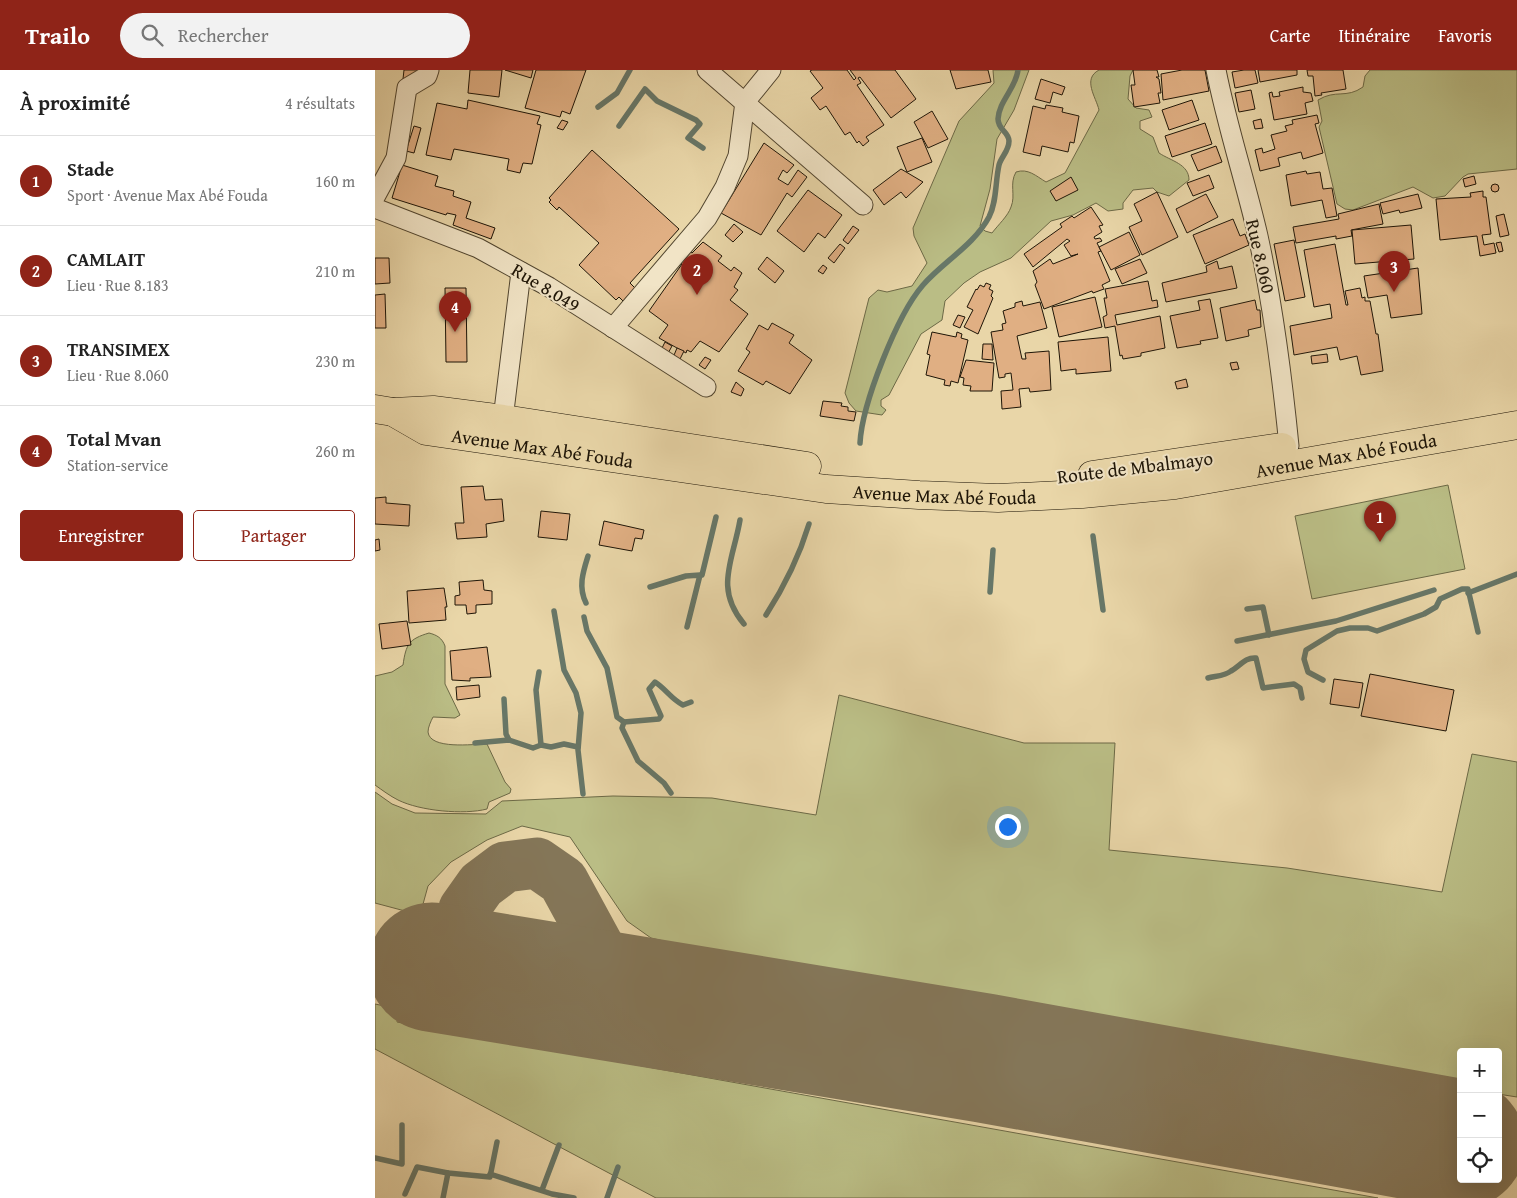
<!DOCTYPE html>
<html lang="fr">
<meta charset="utf-8">
<style>
body{margin:0;font-family:"Gentium Book Plus",serif;background:#f2f2f2;color:#222}
.controls{position:absolute;right:15px;bottom:15px;display:grid;overflow:hidden;border-radius:5px;box-shadow:0 5px 20px #0002}
.controls button{width:45px;height:45px;display:grid;place-items:center;padding:0;border:0;border-bottom:1px solid #e0e0e0;background:#fff;color:#222;font:25px sans-serif}
.you{position:absolute;left:632px;top:756px;width:18px;height:18px;margin:-12px;border:4px solid #fff;border-radius:50%;background:#1a73e8;box-shadow:0 0 0 8px #1a73e833}
.badge{display:grid;place-items:center;width:32px;height:32px;border-radius:50%;background:#8f2418;color:#fff;font-size:16px;font-weight:700}
.pin{position:absolute;translate:-50% -41px;filter:drop-shadow(0 1px 2px #0008)}
.pin::after{content:'';position:absolute;top:26px;width:18px;height:15px;background:inherit;clip-path:polygon(0 0,100% 0,50% 100%)}
.list{margin:0;padding:0;list-style:none}
h2{display:flex;justify-content:space-between;align-items:center;height:65px;margin:0;padding:0 20px;font-size:21px}
h2 small{font-size:16px;font-weight:400;color:#767676}
.list li{display:grid;grid-template-columns:32px 1fr auto;gap:15px;align-items:center;box-sizing:border-box;height:90px;padding:0 20px;border-top:1px solid #e0e0e0}
.list b{display:block;font-size:19px;white-space:nowrap}
.list p{margin:0;font-size:16px;white-space:nowrap;color:#767676}
.list em{font-size:16px;font-style:normal;color:#767676}
.actions{display:flex;gap:10px;padding:15px 20px}
.actions a{flex:1;padding:11px 0;border:1px solid #8f2418;border-radius:5px;text-align:center;font-size:18px;color:#8f2418}
.actions .main{background:#8f2418;color:#fff}
.icon{flex:none;width:28px;height:28px;fill:none;stroke:currentColor;stroke-width:2;stroke-linecap:round;stroke-linejoin:round}
.map{position:relative;flex:none;width:1142px;height:1128px;overflow:hidden}
header{display:flex;align-items:center;gap:30px;box-sizing:border-box;height:70px;padding:0 25px;background:#8f2418;color:#fff}
header strong{font-size:24px}
nav{display:flex;gap:28px;margin-inline-start:auto;font-size:18px}
.search{width:350px;height:45px;background:#f2f2f2;display:flex;align-items:center;gap:12px;box-sizing:border-box;padding:0 18px;border-radius:28px;color:#767676;font-size:19px}
main{display:flex}
aside{flex:1;background:#fff}
.map>svg:first-child{display:block}
.green{fill:#babd85;stroke:#6c6946}
.lines{fill:none;stroke-linecap:round;stroke-linejoin:round}
.stream{stroke:#677768;stroke-width:5.5}
.taxiway{stroke:#847658;stroke-width:51}
.runway{stroke:#847658;stroke-width:129}
.building{fill:#e0af83;stroke:#1e1507}
.street-casing{stroke:#51452f;stroke-width:21}
.highway-casing{stroke:#1e1507;stroke-width:29}
.street{stroke:#f1e4c6;stroke-width:19}
.highway{stroke:#e9d6a8;stroke-width:28}
.labels{text-anchor:middle;stroke-width:4;stroke-linejoin:round;paint-order:stroke}
.street-label{font-size:19px;fill:#1e1507;stroke:#f1e4c6}
</style>
<header>
<strong>Trailo</strong>
<div class="search"><svg class="icon" aria-label="search" viewBox="0 0 24 24"><circle cx="10" cy="10" r="6"/><path d="M15 15l6 6"/></svg>Rechercher</div>
<nav><a>Carte</a><a>Itinéraire</a><a>Favoris</a></nav>
</header>
<main>
<aside>
<h2>À proximité<small>4 résultats</small></h2>
<ul class="list">
<li><span class="badge">1</span><div><b>Stade</b><p>Sport · Avenue Max Abé Fouda</p></div><em>160 m</em></li>
<li><span class="badge">2</span><div><b>CAMLAIT</b><p>Lieu · Rue 8.183</p></div><em>210 m</em></li>
<li><span class="badge">3</span><div><b>TRANSIMEX</b><p>Lieu · Rue 8.060</p></div><em>230 m</em></li>
<li><span class="badge">4</span><div><b>Total Mvan</b><p>Station-service</p></div><em>260 m</em></li>
</ul>
<div class="actions"><a class="main">Enregistrer</a><a>Partager</a></div>
</aside>
<div class="map">
<svg width="1142" height="1128" viewBox="0 0 1142 1128">
<rect width="100%" height="100%" fill="#e9d6a8"/>
<filter id="stains"><feTurbulence type="fractalNoise" baseFrequency=".004" numOctaves="4"/><feColorMatrix values="0 0 0 0 .2 0 0 0 0 .09 0 0 0 0 .02 0 0 0 .5 -.17"/></filter>
<radialGradient id="worn" r=".72"><stop offset=".6" stop-color="#630" stop-opacity="0"/><stop offset="1" stop-color="#630" stop-opacity=".3"/></radialGradient>
<g class="green">
<path d="M618,0H654L639,40L622,69L615,119L605,156L610,161L617,163C623,155 633,146 636,137C641,125 634,114 641,102C653,98 661,106 671,112L690,103L724,40C721,27 707,9 724,0H758L755,6L753,29L761,38L774,40L777,47L765,51V59L778,67L784,83C796,91 814,94 814,110L794,126L782,122L778,118L758,120L748,133V139L733,141L721,133L698,145L676,151L636,188L605,202L589,213L570,231L567,250L546,264L514,325L506,330V336L511,340L507,345L481,341L474,333L470,323L494,228L503,220L512,222L537,216L552,193L539,166L538,158L584,51L619,13Z"/>
<path d="M995,0H1142V99L1093,104L1088,107L1070,126L1058,128L1038,117L978,140L970,139L962,134L944,57L947,51L943,30C961,19 971,29 988,17L990,6Z"/>
<polygon points="1073,415 1090,499 937,529 920,446"/>
<path d="M54,563C62,565 67,568 70,576V614L85,645L80,648L58,647C56,651 53,657 53,662C55,680 98,674 112,674L130,712L136,719L135,723L114,732L112,739C89,745 45,741 23,730C15,726 7,720 0,715V606L17,602L28,595C31,574 34,569 54,563Z"/>
<polygon points="464,625 649,673 740,673 734,780 912,798 1067,822 1097,684 1142,692 1142,1027 1123,1024 1123,982 1086,982 1086,1017 330,881 276,868 252,851 195,767 147,756 112,770 76,792 53,816 45,845 0,833 0,722 17,734 40,743 111,744 127,731 238,726 337,728 441,745"/>
<polygon points="0,934 24,939 22,952 1003,1128 281,1128 0,979"/>
</g>
<g class="lines">
<g class="stream">
<polyline points="223,37 242,23 255,0"/>
<polyline points="244,56 270,19 282,31 321,50 325,54 313,68 328,78"/>
<path d="M485,373C487,334 522,245 548,215C568,192 599,175 614,147C622,131 620,113 624,95C626,87 634,81 634,71C634,62 623,60 623,49C624,31 641,18 643,0"/>
<path d="M365,450C358,491 339,518 369,554"/>
<polyline points="718,466 728,540"/>
<polyline points="327,505 341,447"/>
<polyline points="275,517 311,506 325,505 312,557"/>
<polyline points="615,522 618,480"/>
<polyline points="1093,523 1142,504"/>
<path d="M211,533C203,517 208,502 213,486"/>
<polyline points="872,539 888,537 894,565"/>
<polyline points="179,541 189,600 201,623 206,643 203,680 208,724"/>
<path d="M391,545C409,517 424,487 434,454"/>
<path d="M209,547L212,561L232,598L242,647L249,652L284,649L286,646L274,619L280,612C291,619 296,629 308,635L316,632"/>
<polyline points="862,571 961,551 1059,520"/>
<polyline points="164,602 161,620 166,675"/>
<path d="M833,608C840,606 850,606 856,601C865,596 870,587 881,588L888,618L919,614L925,618L927,628"/>
<polyline points="948,610 933,602 929,589 931,580 962,561 975,558 993,558 1002,561 1049,544 1061,537 1065,529 1087,519 1093,519 1103,562"/>
<polyline points="129,629 131,664 134,670"/>
<polyline points="249,652 247,658 263,691 289,713 296,723"/>
<polyline points="100,673 134,670 158,678 166,675 176,677 189,674 203,677"/>
<polyline points="0,1088 27,1094 27,1055"/>
<polyline points="115,1104 177,1124 199,1128"/>
<polyline points="167,1120 184,1075"/>
<polyline points="30,1124 42,1097 73,1103 115,1107 122,1072"/>
<polyline points="68,1128 73,1103"/>
<polyline points="232,1128 243,1097"/>
</g>
<polyline class="taxiway" points="221,924 167,941 131,937 98,913 87,873 89,839 106,815 130,797 162,793 188,811 231,890 274,925 316,940"/>
<polyline class="runway" points="57,897 609,988 1086,1074"/>
</g>
<g class="building">
<polygon points="29,0 51,0 50,10 28,9"/>
<polygon points="95,0 127,0 124,27 93,23"/>
<polygon points="130,0 158,0 156,8"/>
<polygon points="161,0 211,0 195,44 187,41 185,47 150,38"/>
<polygon points="437,0 472,0 479,10 481,8 475,0 520,0 541,29 516,48 485,7 483,8 486,13 482,15 509,55 491,67 494,71 488,76 484,71 482,73 475,62 470,65 451,36 445,40 436,28 448,18 435,1"/>
<polygon points="575,0 613,0 616,12 581,19"/>
<polygon points="758,0 782,0 784,7 781,7 784,9 786,23 783,23 785,33 759,37 756,15 760,15"/>
<polygon points="807,0 830,0 834,21 788,30 786,4"/>
<polygon points="869,0 880,0 883,13 860,18 857,2"/>
<polygon points="883,0 922,0 922,5 885,12"/>
<polygon points="932,0 968,0 971,19 946,23 947,25 940,26 938,6 933,6"/>
<polygon points="666,9 690,17 687,25 678,22 675,33 660,29"/>
<polygon points="928,17 928,22 936,23 938,31 930,33 932,44 899,50 894,23 897,22 898,27 905,26 904,22"/>
<polygon points="876,20 880,39 864,42 860,23"/>
<polygon points="93,30 165,46 162,54 166,55 157,94 148,93 145,103 132,100 134,89 79,79 76,90 51,85 62,33 92,39"/>
<polygon points="817,30 824,50 794,60 787,40"/>
<polygon points="671,35 688,38 687,42 704,46 699,73 695,72 693,82 667,76 665,86 648,82 658,36 670,39"/>
<polygon points="557,41 573,69 553,78 539,52"/>
<polygon points="942,45 944,53 940,54 948,83 928,89 926,82 903,88 905,96 885,101 880,80 887,78 888,83 900,79 896,65 912,61 910,56 918,54 917,50"/>
<polygon points="886,49 888,58 880,59 878,51"/>
<polygon points="187,50 193,52 188,60 182,58"/>
<polygon points="830,53 837,74 797,87 790,66"/>
<polygon points="39,56 46,58 39,83 31,81"/>
<polygon points="547,68 557,92 532,102 522,77"/>
<polygon points="389,73 419,95 412,103 408,100 403,109 413,115 423,100 432,107 417,127 412,123 386,165 346,143"/>
<polygon points="841,76 847,92 823,101 816,85"/>
<polygon points="217,80 304,159 255,213 260,218 248,231 244,227 241,230 204,195 224,173 184,137 182,140 174,132 176,130 174,128"/>
<polygon points="27,95 63,106 60,116 79,121 78,126 96,132 91,148 120,158 116,169 78,155 81,145 72,143 71,145 17,128"/>
<polygon points="526,99 548,112 531,128 526,122 509,135 498,120"/>
<polygon points="931,101 932,104 945,102 948,119 957,118 962,146 951,148 947,130 916,136 911,105"/>
<polygon points="834,105 839,118 818,126 812,113"/>
<polygon points="1099,106 1101,114 1090,117 1088,109"/>
<polygon points="696,107 703,120 681,131 675,121"/>
<circle cx="1120" cy="118" r="4"/>
<polygon points="433,120 467,145 450,168 443,163 429,182 402,161"/>
<polygon points="1108,121 1108,127 1111,127 1116,164 1107,165 1109,175 1119,173 1121,183 1105,186 1102,166 1065,170 1061,129 1096,127 1095,123"/>
<polygon points="782,122 803,167 767,185 754,157 767,151 759,134"/>
<polygon points="831,124 843,147 812,163 801,139"/>
<polygon points="1043,124 1047,138 1025,143 1024,140 1008,144 1005,133"/>
<polygon points="1004,134 1008,154 976,160 977,166 961,169 961,166 921,173 918,157 964,149 963,144"/>
<polygon points="716,137 728,155 724,156 727,162 719,167 720,169 725,168 727,171 722,173 726,181 723,182 735,211 727,215 729,219 718,223 717,221 669,239 660,215 662,212 658,201 675,189 678,194 703,184 696,186 689,175 695,171 692,169 658,197 649,184 687,157 685,154 697,146 699,148"/>
<polygon points="1129,144 1134,165 1125,167 1121,146"/>
<polygon points="858,149 865,166 870,164 874,175 830,194 818,165"/>
<polygon points="359,154 368,162 358,172 350,165"/>
<polygon points="1036,155 1039,189 980,194 977,160"/>
<polygon points="478,156 484,160 473,174 468,170"/>
<polygon points="754,162 765,185 736,200 724,177"/>
<polygon points="919,170 930,227 910,231 899,174"/>
<polygon points="328,172 347,186 343,191 356,201 359,197 367,203 359,217 363,220 355,230 373,244 344,282 325,271 316,282 312,280 311,283 284,268 293,255 274,241 307,194 303,191 311,179 317,183"/>
<polygon points="1126,172 1128,181 1124,182 1121,173"/>
<polygon points="465,174 470,178 459,193 453,188"/>
<polygon points="960,174 971,235 973,235 970,221 985,218 987,228 990,227 990,231 995,231 1001,264 1003,264 1008,301 986,305 982,286 965,290 962,277 919,285 915,256 957,248 955,234 939,237 929,180"/>
<polygon points="392,187 409,201 400,213 383,199"/>
<polygon points="0,188 14,188 15,213 0,214"/>
<polygon points="765,189 772,203 747,214 740,199"/>
<polygon points="842,191 844,199 857,196 862,218 791,232 787,213 832,202 831,196"/>
<polygon points="448,195 452,198 448,204 443,201"/>
<polygon points="1043,198 1047,244 1016,248 1012,225 993,228 989,206"/>
<polygon points="773,211 777,231 782,230 783,237 740,245 742,255 785,246 790,278 766,283 766,286 748,289 747,285 745,286 740,256 730,258 728,247 732,245 729,228 732,228 730,219"/>
<polygon points="611,213 616,215 614,219 618,221 616,226 618,228 603,264 589,257 598,240 592,237 601,219 602,220 605,215 609,217"/>
<polygon points="70,218 91,218 92,292 71,292"/>
<polygon points="10,224 11,258 0,258 0,225"/>
<polygon points="720,227 727,257 684,267 677,237"/>
<polygon points="835,229 843,268 825,271 826,274 802,278 795,246 825,240 823,231"/>
<polygon points="880,230 882,240 885,240 886,257 873,260 874,266 851,271 845,238"/>
<polygon points="647,231 648,236 665,232 672,258 642,266 647,289 651,289 650,283 674,281 676,320 655,322 654,318 644,319 646,337 627,339 626,321 638,320 636,303 630,304 630,307 624,308 616,262 628,260 627,254 631,253 628,241 640,237 640,233"/>
<polygon points="583,245 590,247 585,258 578,255"/>
<polygon points="397,253 419,265 414,273 437,290 415,324 391,311 388,315 363,301 375,282 371,279 384,255 393,260"/>
<polygon points="557,262 581,267 582,262 587,264 586,268 593,270 583,313 576,311 575,316 569,315 570,310 551,305 555,285 552,284"/>
<polygon points="733,267 736,301 701,304 701,299 686,301 683,272"/>
<polygon points="290,272 297,276 291,287 284,284"/>
<polygon points="608,274 617,274 618,290 607,289"/>
<polygon points="302,278 309,281 303,293 297,290"/>
<polygon points="952,284 953,292 937,294 936,286"/>
<polygon points="330,287 336,290 330,299 324,295"/>
<polygon points="591,290 619,293 617,321 595,321 596,316 588,315 589,308 585,307"/>
<polygon points="862,292 864,299 857,300 855,293"/>
<polygon points="811,309 813,317 802,319 800,312"/>
<polygon points="361,312 369,319 366,326 356,322"/>
<polygon points="448,331 467,333 466,336 473,337 473,341 481,342 479,351 445,346"/>
<polygon points="108,416 110,430 127,429 129,451 111,454 112,467 82,469 80,453 89,453 86,417"/>
<polygon points="11,427 11,433 35,435 34,456 0,454 0,428"/>
<polygon points="166,441 195,444 192,470 163,467"/>
<polygon points="229,451 269,460 267,469 260,468 257,481 224,475"/>
<polygon points="4,469 5,480 0,481 0,470"/>
<polygon points="108,510 109,520 117,521 117,534 101,535 101,543 92,544 91,535 80,535 80,526 85,525 84,512"/>
<polygon points="69,518 72,537 70,537 71,550 34,553 32,521"/>
<polygon points="32,551 36,575 7,579 4,554"/>
<polygon points="112,577 116,607 95,608 95,611 77,610 75,581"/>
<polygon points="995,604 1079,620 1071,661 986,646"/>
<polygon points="959,609 988,613 984,638 955,634"/>
<polygon points="104,615 105,627 82,630 81,617"/>
</g>
<g class="lines">
<defs>
<g id="street">
<polyline points="332,0 488,135"/>
<path d="M841,0C852,56 870,110 883,166C898,235 907,305 914,376"/>
<polyline points="0,127 21,88 32,18 52,6 54,0"/>
<polyline points="0,138 103,178 174,217 331,317"/>
<polyline points="238,258 332,148 350,117 363,86 370,32 396,0"/>
<polyline points="128,349 146,202"/>
</g>
<g id="highway">
<path id="s1" d="M0,339L18,342L51,361L451,419L544,425L623,428L707,424L800,415L1142,355"/>
<polyline points="18,342 58,340 128,349 432,396"/>
<polyline points="717,405 907,377"/>
</g>
</defs>
<use href="#street" class="street-casing"/>
<use href="#highway" class="highway-casing"/>
<use href="#street" class="street"/>
<use href="#highway" class="highway"/>
</g>
<g class="labels">
<g class="street-label">
<text transform="translate(886 186) rotate(77)" y="7">Rue 8.060</text>
<text transform="translate(171 217) rotate(31)" y="7">Rue 8.049</text>
<text dy="7" stroke="none"><textPath href="#s1" startOffset="174">Avenue Max Abé Fouda</textPath></text>
<text dy="7" stroke="none"><textPath href="#s1" startOffset="984">Avenue Max Abé Fouda</textPath></text>
<text transform="translate(760 397) rotate(-7)" y="7">Route de Mbalmayo</text>
<text dy="7" stroke="none"><textPath href="#s1" startOffset="579">Avenue Max Abé Fouda</textPath></text>
</g>
</g>
<rect width="100%" height="100%" filter="url(#stains)"/>
<rect width="100%" height="100%" fill="url(#worn)"/>
</svg>
<div class="controls">
<button>+</button>
<button>−</button>
<button><svg class="icon" aria-label="locate" viewBox="0 0 24 24"><circle cx="12" cy="12" r="6"/><path d="M12 2v4M12 18v4M2 12h4M18 12h4"/></svg></button>
</div>
<div class="you"></div>
<div class="pin badge" style="left:1005px;top:472px">1</div>
<div class="pin badge" style="left:322px;top:225px">2</div>
<div class="pin badge" style="left:1019px;top:222px">3</div>
<div class="pin badge" style="left:80px;top:262px">4</div>
</div>
</main>
